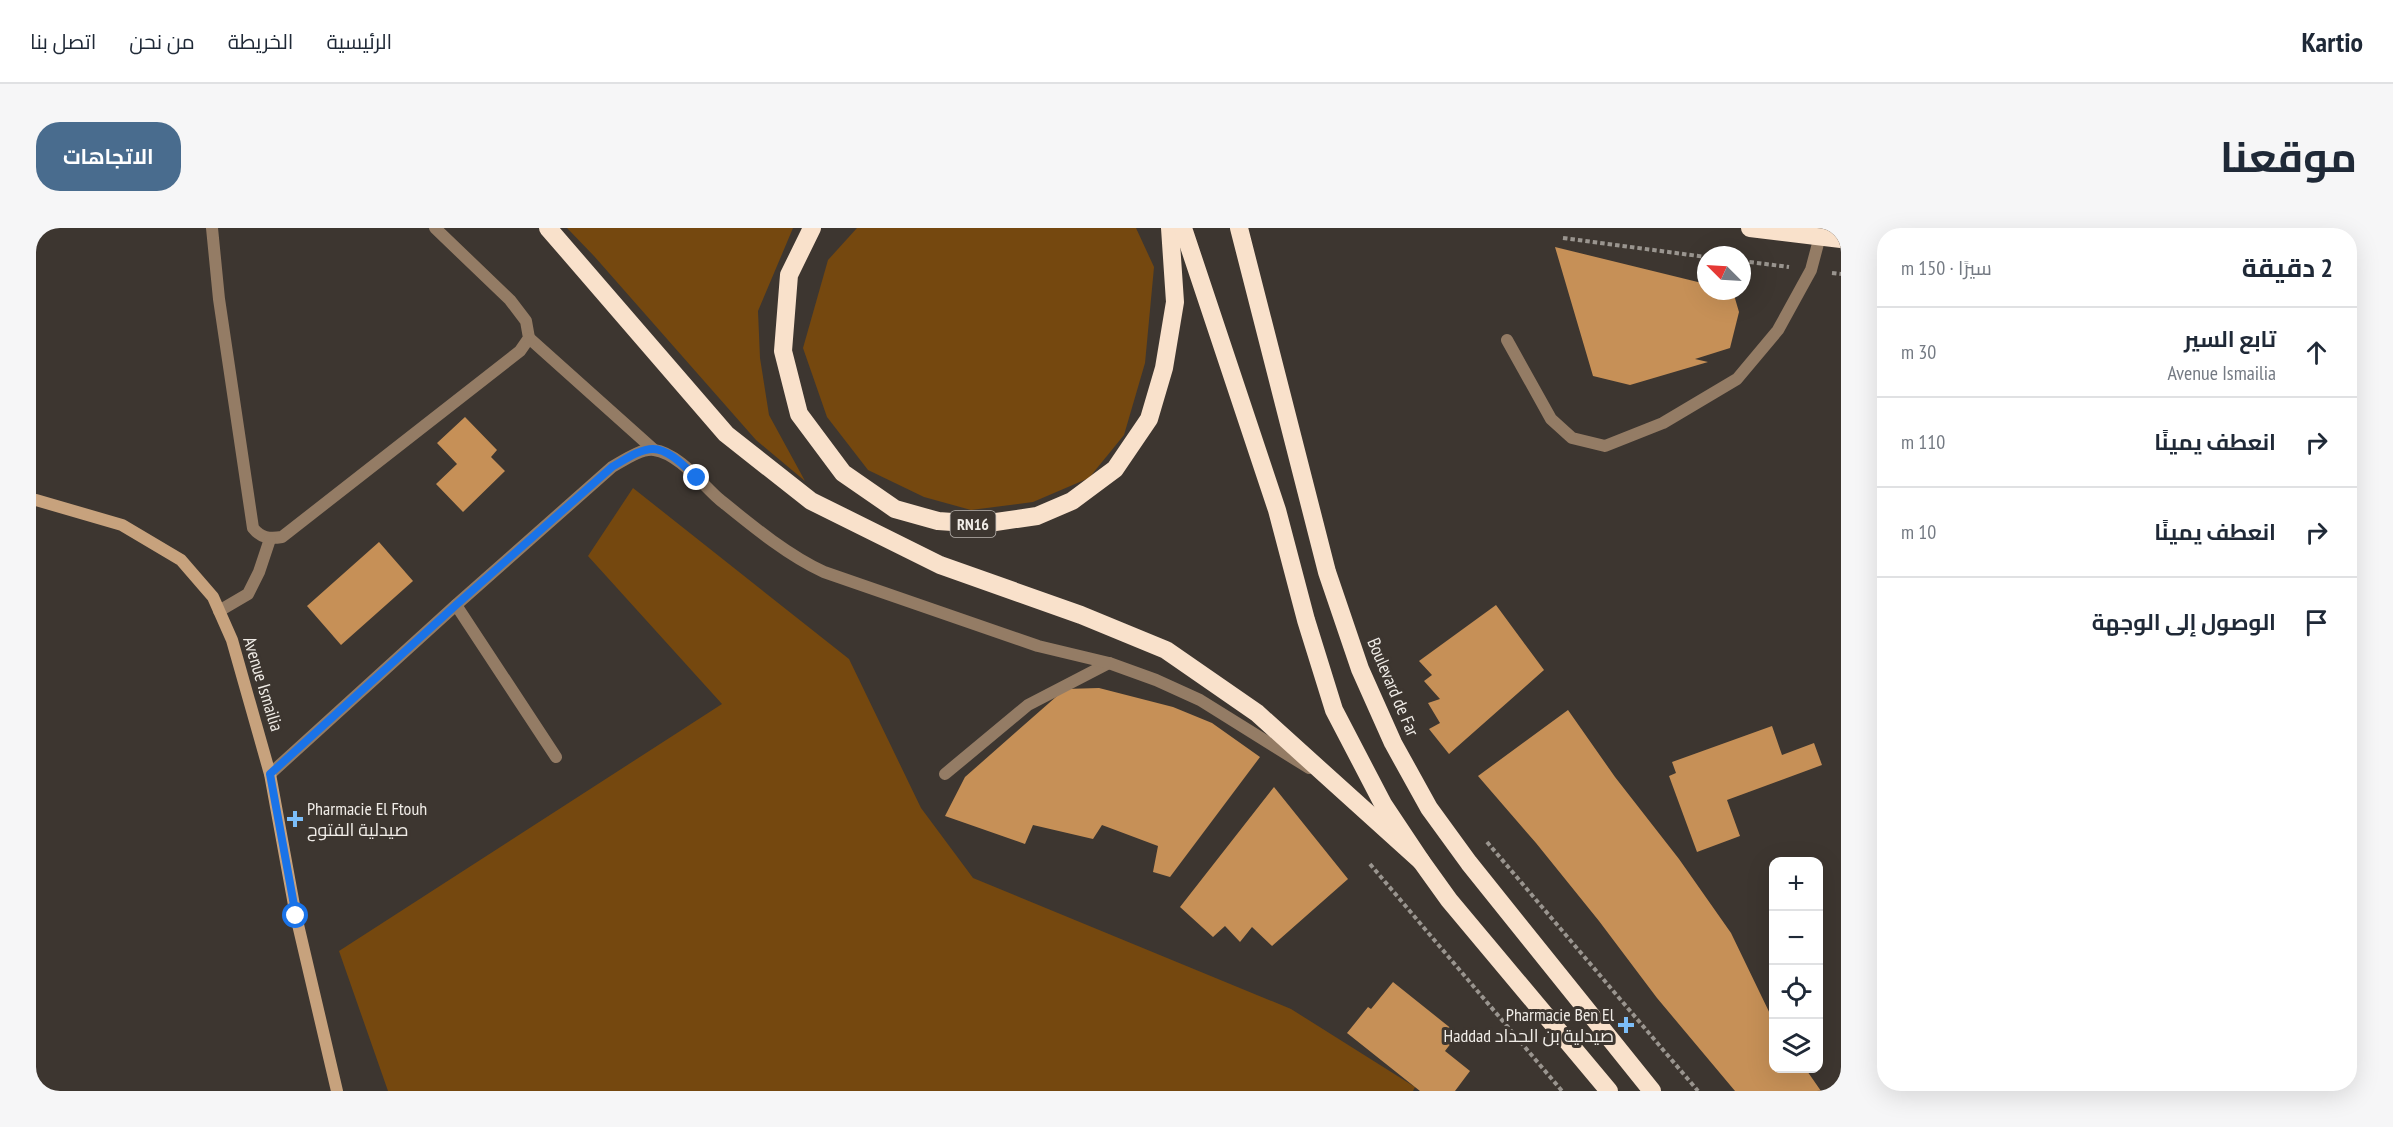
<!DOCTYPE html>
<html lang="ar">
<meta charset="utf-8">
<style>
body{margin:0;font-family:"PT Sans Narrow",Cairo,sans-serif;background:#f6f6f7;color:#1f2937;direction:rtl}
.controls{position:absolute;right:18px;bottom:18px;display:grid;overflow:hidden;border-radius:12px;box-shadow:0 6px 24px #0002}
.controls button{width:54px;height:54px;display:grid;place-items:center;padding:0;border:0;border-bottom:2px solid #e0e1e3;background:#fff;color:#1f2937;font:30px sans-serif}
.compass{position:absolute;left:1661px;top:18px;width:54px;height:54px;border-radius:50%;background:#fff;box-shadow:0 6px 24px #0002;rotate:294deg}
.stop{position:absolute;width:18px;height:18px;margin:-14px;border:4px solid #1a73e8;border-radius:50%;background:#fff}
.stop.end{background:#1a73e8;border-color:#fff;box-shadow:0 2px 6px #0008}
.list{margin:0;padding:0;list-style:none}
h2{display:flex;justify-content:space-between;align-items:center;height:78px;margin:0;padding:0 24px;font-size:26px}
h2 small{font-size:20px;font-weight:400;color:#747a83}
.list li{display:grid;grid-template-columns:39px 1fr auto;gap:18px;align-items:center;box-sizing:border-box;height:90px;padding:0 24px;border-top:2px solid #e0e1e3}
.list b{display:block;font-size:22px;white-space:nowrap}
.list p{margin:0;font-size:20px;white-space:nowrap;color:#747a83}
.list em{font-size:20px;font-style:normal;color:#747a83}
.icon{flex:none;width:33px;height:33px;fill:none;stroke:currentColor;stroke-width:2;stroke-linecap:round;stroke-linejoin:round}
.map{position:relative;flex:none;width:1805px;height:863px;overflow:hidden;direction:ltr;border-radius:24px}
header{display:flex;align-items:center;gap:36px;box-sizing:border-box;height:84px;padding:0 30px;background:#fff;border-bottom:2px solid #e0e1e3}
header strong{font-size:28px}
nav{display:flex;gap:33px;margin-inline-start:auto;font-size:21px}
.intro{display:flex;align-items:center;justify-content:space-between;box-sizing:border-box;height:144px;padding:0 36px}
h1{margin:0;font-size:42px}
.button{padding:15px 27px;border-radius:24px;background:#496c8e;color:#fff;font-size:21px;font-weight:700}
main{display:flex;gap:36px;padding:0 36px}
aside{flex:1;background:#fff;border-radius:24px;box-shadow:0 6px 24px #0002}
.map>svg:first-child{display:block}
.green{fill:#75480f}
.building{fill:#c69057}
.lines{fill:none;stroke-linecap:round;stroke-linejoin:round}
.path{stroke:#9a958f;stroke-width:4;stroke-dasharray:4.5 3;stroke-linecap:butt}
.lane{stroke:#947c65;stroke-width:12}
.street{stroke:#947c65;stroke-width:12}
.secondary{stroke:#c7a27d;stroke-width:12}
.highway{stroke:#f9e1cb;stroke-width:18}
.route{stroke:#1a73e8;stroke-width:8}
.poi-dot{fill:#7cbef9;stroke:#3d3630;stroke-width:2}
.labels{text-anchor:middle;stroke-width:6;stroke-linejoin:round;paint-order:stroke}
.shield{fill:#3d3630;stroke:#bab5b0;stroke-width:1.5}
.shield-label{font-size:16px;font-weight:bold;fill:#f0ece7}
.street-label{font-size:18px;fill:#f0ece7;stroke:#3d3630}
.poi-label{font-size:18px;fill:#f0ece7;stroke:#3d3630;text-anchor:start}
</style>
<header>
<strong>Kartio</strong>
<nav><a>الرئيسية</a><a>الخريطة</a><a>من نحن</a><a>اتصل بنا</a></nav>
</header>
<div class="intro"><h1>موقعنا</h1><a class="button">الاتجاهات</a></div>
<main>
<aside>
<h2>2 دقيقة<small>سيرًا · 150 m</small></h2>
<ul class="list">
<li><svg class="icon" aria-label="ahead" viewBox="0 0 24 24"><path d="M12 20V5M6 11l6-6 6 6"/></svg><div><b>تابع السير</b><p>Avenue Ismailia</p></div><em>30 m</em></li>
<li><svg class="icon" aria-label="right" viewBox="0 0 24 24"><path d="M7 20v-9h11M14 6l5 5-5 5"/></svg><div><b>انعطف يمينًا</b></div><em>110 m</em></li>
<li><svg class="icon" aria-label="right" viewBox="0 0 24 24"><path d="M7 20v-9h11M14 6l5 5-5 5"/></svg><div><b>انعطف يمينًا</b></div><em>10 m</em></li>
<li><svg class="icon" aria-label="arrive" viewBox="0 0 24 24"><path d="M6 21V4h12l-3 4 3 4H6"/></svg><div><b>الوصول إلى الوجهة</b></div></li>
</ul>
</aside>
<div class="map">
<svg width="1805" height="863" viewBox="0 0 1805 863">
<rect width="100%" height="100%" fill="#3d3630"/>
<g class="green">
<polygon points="531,0 757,0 722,83 724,130 733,187 769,253 720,212 558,28"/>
<polygon points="821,0 1100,0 1118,39 1109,135 1088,207 1053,250 997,274 935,282 888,269 832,242 791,189 767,120 792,32"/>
<polygon points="597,260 813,431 885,580 937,650 1255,781 1379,859 1377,863 352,863 303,723 686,476 552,328"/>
</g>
<g class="building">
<polygon points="1519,19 1670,56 1670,63 1685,63 1698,67 1703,84 1694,120 1659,131 1672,134 1594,157 1557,148"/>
<polygon points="429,189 461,222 455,229 469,243 427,284 400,256 421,236 401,215"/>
<polygon points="343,314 377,353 305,417 271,378"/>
<polygon points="1460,377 1508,442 1413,526 1393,501 1404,495 1392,475 1404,471 1388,453 1396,447 1383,433"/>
<polygon points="1063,460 1137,479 1176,495 1224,529 1134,649 1117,644 1122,618 1066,597 1057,611 997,597 989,616 909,588 929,549 1029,461"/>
<polygon points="1532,482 1579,549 1643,631 1695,705 1737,792 1737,840 1769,840 1785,863 1699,863 1621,770 1563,693 1500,615 1442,548"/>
<polygon points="1736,498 1746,527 1778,515 1786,537 1691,572 1704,608 1661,624 1633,548 1640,545 1636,534"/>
<polygon points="1238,559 1312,651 1236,718 1216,699 1204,714 1189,698 1177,709 1144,679"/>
<polygon points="1357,754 1422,806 1409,823 1434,843 1419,863 1384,863 1311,805 1332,779 1335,781"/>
</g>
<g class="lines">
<g class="path">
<polyline points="1527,10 1670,29"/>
<polyline points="1706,33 1753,39"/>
<polyline points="1796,45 1805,46"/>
<polyline points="1451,614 1662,863"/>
<polyline points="1334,636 1526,863"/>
</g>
<g class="lane">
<polyline points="1471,112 1515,191 1536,210 1569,218 1627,195 1701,151 1742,102 1775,42 1784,8"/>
<polyline points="909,546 992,477 1073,435"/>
</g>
<g class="street">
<path d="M176,0L183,71L217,300C225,310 233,311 246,309L484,123L493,110L490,93L474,72L399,0"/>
<polyline points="493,110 617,221"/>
<polyline points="420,377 520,529"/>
<polyline points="183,383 212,366 223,344 234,311"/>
<path d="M234,546L420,377L576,239C587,233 605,220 618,222C642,225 666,256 683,271C715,297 751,327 788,344L1002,418L1073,435L1120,452L1164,472L1273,540"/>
</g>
<polyline class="secondary" points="0,272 86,297 145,332 177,369 196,412 234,546 260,688 301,863"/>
<g class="highway">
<polyline points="512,0 690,206 775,273 904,337 1045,387 1130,422 1221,485 1385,633"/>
<polyline points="776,0 753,47 747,123 763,186 807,245 859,281 902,293 946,296 1001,288 1036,273 1079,241 1113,191 1128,140 1139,74 1134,0"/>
<polyline points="1147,0 1241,282 1270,392 1298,482 1347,576 1385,633 1413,672 1573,863"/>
<polyline points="1203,0 1291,344 1324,441 1357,515 1393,580 1433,635 1616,863"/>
<polyline points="1714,0 1805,11"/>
</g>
</g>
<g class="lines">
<path class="route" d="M260,688L234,546L420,377L576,239C587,233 603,221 617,221C633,221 650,240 661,250"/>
</g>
<g class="poi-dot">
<path d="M256 582h6v6h6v6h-6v6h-6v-6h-6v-6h6z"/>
<path d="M1587 788h6v6h6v6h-6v6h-6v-6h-6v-6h6z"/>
</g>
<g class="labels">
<rect class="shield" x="914.5" y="283" width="45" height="26" rx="4.5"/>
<g class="shield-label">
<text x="937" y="302">RN16</text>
</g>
<g class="street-label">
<text transform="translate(227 456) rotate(73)" y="6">Avenue Ismailia</text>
<text transform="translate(1357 459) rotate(67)" y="6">Boulevard de Far</text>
</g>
<g class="poi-label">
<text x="271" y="587">Pharmacie El Ftouh<tspan x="271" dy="21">صيدلية الفتوح</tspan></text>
<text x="1578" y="793" text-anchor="end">Pharmacie Ben El<tspan x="1578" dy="21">Haddad صيدلية بن الحداد</tspan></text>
</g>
</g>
</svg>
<div class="controls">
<button>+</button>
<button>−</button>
<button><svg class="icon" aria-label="locate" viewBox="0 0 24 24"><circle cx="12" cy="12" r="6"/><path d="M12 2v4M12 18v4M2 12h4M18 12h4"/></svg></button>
<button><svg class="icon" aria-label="layers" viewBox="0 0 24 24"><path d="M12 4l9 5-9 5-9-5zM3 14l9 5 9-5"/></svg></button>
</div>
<svg class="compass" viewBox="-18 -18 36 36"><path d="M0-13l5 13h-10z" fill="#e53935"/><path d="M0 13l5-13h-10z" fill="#747a83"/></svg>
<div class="stop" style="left:260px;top:688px"></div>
<div class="stop end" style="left:661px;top:250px"></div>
</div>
</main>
